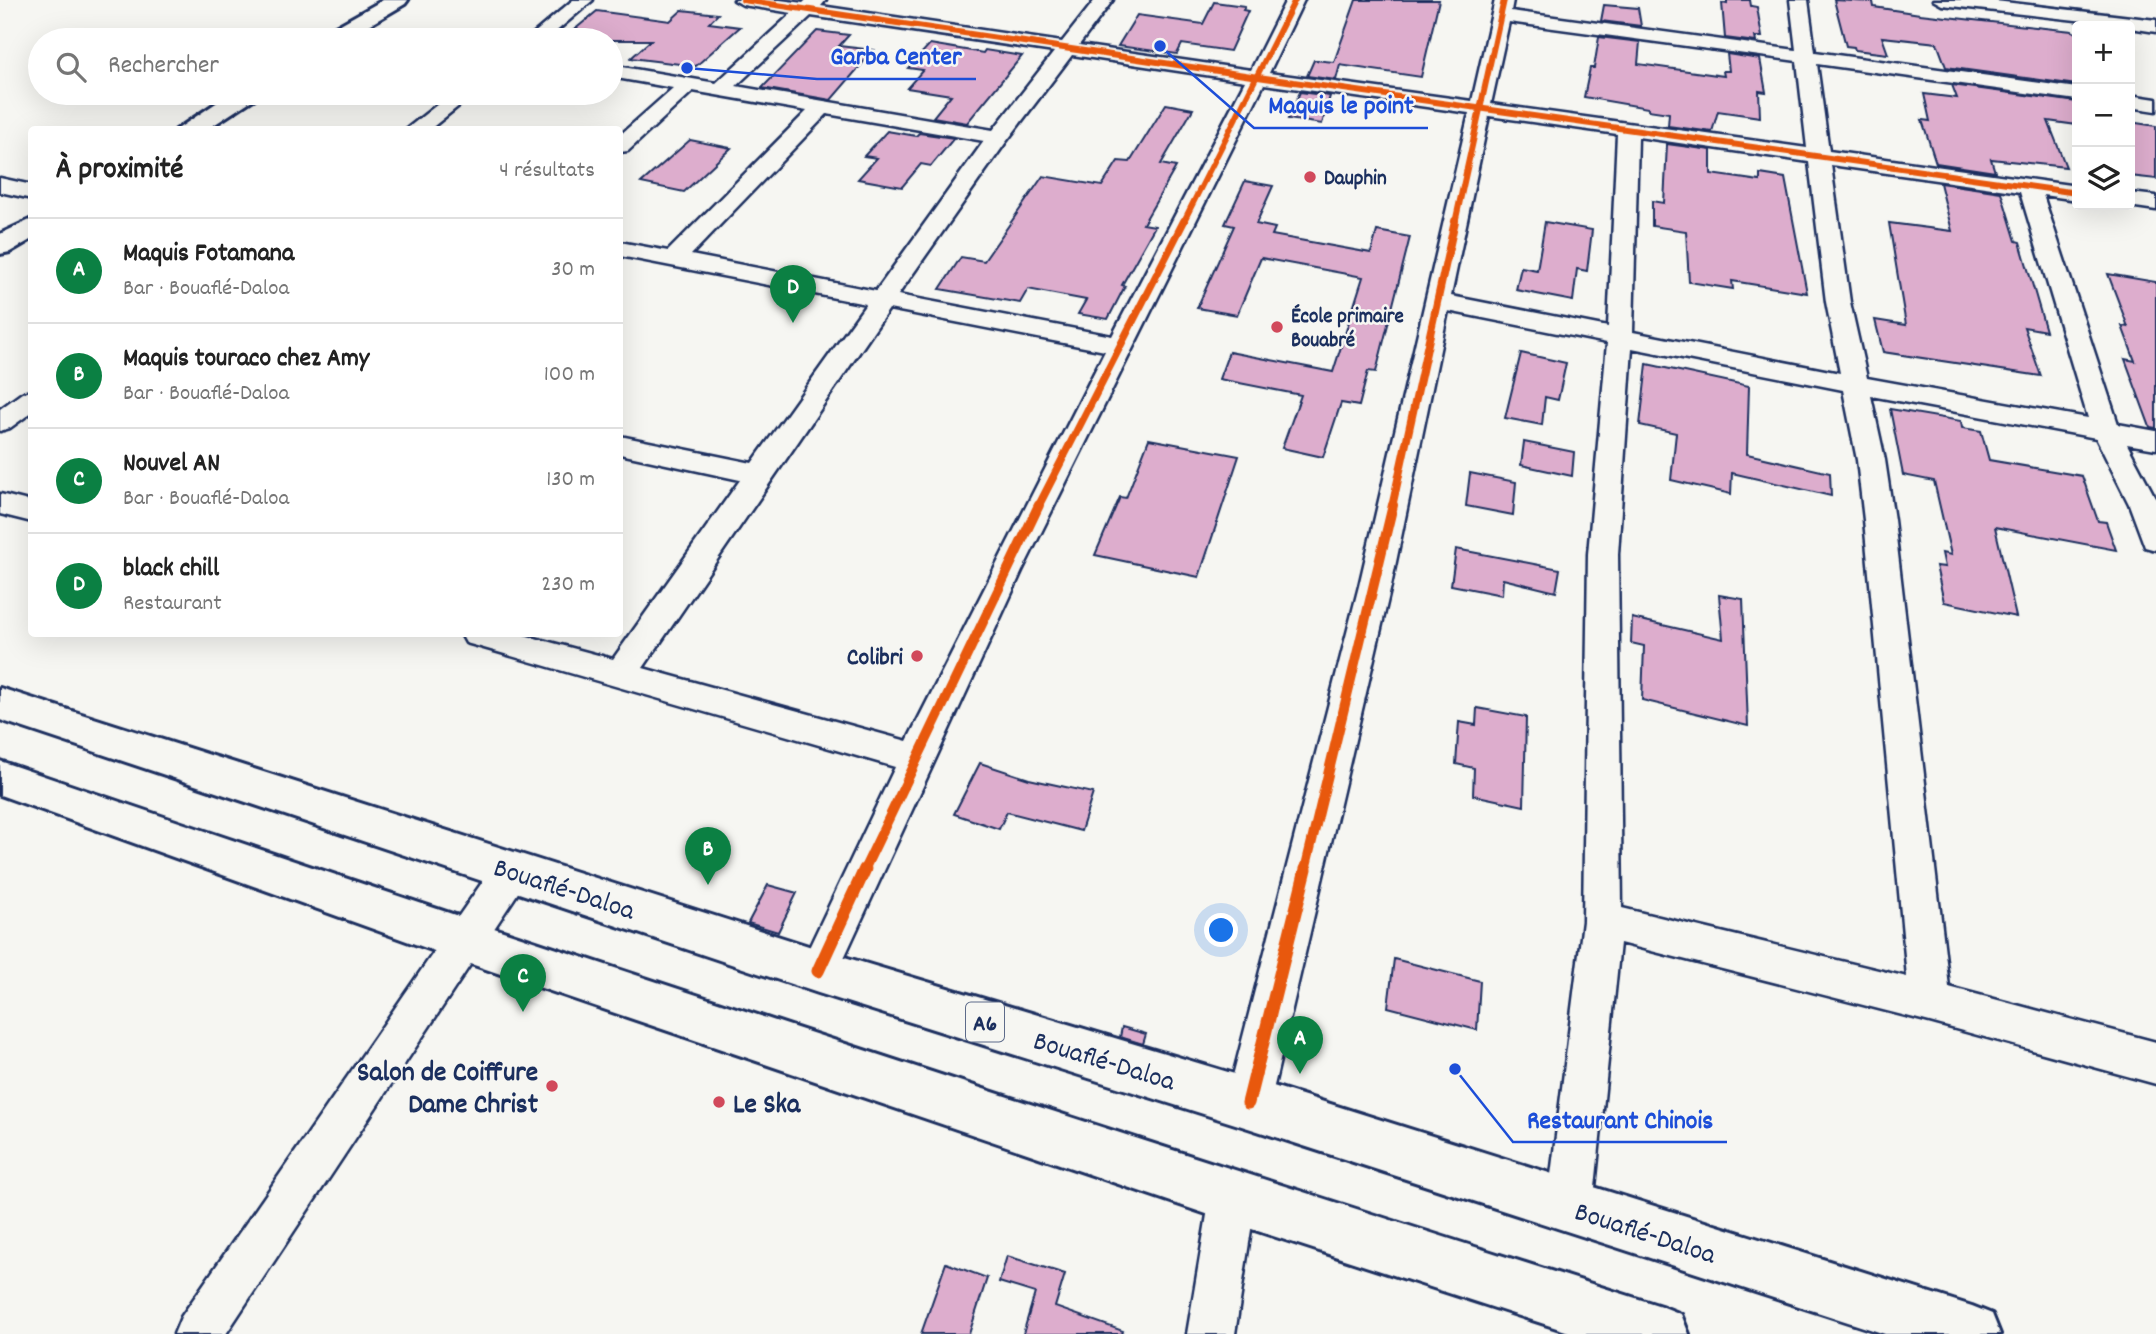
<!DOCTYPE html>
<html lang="fr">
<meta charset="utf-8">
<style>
body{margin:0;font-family:Dekko,sans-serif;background:#f6f6f6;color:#222}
.controls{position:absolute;right:21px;top:21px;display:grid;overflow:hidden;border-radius:7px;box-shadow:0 7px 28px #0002}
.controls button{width:63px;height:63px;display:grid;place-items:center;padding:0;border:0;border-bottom:2px solid #e0e0e0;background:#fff;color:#222;font:35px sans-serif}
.you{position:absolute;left:1222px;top:931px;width:24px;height:24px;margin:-18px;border:5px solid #fff;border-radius:50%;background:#1a73e8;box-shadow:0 0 0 10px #1a73e833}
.badge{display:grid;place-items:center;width:46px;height:46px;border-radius:50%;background:#0b8043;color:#fff;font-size:23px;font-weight:700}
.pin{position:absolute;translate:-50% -58px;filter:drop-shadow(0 2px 4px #0008)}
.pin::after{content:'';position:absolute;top:37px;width:24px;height:21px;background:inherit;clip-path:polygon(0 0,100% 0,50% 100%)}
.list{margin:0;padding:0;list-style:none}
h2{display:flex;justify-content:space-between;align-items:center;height:91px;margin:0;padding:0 28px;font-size:30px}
h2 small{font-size:23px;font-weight:400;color:#767676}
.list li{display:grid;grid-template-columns:46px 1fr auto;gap:21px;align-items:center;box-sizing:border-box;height:105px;padding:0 28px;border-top:2px solid #e0e0e0}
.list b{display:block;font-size:26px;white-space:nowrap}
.list p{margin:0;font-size:23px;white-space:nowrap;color:#767676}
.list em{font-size:23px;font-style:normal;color:#767676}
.icon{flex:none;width:38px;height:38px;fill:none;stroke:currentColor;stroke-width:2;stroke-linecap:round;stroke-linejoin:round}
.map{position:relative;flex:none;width:2156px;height:1334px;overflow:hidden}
.search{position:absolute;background:#fff;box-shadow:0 7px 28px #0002;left:28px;top:28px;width:595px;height:77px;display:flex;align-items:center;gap:18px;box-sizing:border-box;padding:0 24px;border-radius:38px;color:#767676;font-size:26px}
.panel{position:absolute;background:#fff;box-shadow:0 7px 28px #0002;left:28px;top:126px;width:595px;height:511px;border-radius:7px}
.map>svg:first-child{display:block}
.building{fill:#ddadcd;stroke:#1b2f5e;stroke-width:2}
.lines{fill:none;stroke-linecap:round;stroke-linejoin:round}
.street-casing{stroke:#1b2f5e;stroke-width:5}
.secondary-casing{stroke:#1b2f5e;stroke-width:6}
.highway-casing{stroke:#1b2f5e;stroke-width:6}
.street{fill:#f6f6f2;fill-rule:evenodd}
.secondary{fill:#f6f6f2;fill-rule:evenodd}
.highway{fill:#f6f6f2;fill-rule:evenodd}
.cycleway-far3-casing{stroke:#f6f6f2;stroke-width:9}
.cycleway-far2-casing{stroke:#f6f6f2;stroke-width:11}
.cycleway-far1-casing{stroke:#f6f6f2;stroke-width:15}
.cycleway-casing{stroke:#f6f6f2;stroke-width:18}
.cycleway-far3{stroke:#e8590c;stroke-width:6}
.cycleway-far2{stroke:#e8590c;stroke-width:8}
.cycleway-far1{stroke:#e8590c;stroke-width:10}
.cycleway{stroke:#e8590c;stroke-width:13}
.poi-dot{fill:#d1495b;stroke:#f6f6f2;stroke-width:2.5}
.labels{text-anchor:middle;stroke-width:5;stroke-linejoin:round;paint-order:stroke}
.far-poi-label{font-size:21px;font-weight:bold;fill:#1b2f5e;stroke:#f6f6f2;text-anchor:start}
.shield{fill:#f6f6f2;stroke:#5d6b8a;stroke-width:2}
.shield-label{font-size:23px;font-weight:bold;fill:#1b2f5e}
.poi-label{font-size:24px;font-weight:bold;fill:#1b2f5e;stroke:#f6f6f2;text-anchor:end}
.near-street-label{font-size:28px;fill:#1b2f5e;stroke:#f6f6f2}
.near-poi-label{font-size:28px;font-weight:bold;fill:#1b2f5e;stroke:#f6f6f2;text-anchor:end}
.leader{fill:none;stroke:#1d4ed8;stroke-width:2.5}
.callout-dot{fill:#1d4ed8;stroke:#f6f6f2;stroke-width:2.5}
.callout-label{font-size:26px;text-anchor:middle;font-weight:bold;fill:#1d4ed8;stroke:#f6f6f2;stroke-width:5;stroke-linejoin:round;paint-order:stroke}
</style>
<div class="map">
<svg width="2156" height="1334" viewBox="0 0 2156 1334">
<rect width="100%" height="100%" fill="#f6f6f2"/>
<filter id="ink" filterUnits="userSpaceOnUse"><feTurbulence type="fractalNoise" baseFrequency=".0143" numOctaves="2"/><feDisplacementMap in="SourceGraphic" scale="14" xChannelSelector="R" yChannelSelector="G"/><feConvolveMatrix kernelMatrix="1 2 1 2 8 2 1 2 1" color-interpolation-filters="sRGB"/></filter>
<g filter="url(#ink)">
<g class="building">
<polygon points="1356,0 1439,0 1421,77 1340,65 1336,80 1307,76 1314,60 1334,62"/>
<polygon points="1727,0 1750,0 1751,6 1757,7 1762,37 1755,37 1756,42 1725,38 1722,3 1727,4"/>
<polygon points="1834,0 1873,2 1874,7 1920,14 2072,31 2077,34 2077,85 1946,67 1937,43 1882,37 1888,54 1855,50 1854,47 1846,46"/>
<polygon points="1214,2 1245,6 1243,10 1248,11 1230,51 1182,44 1177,54 1118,46 1137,15 1203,24"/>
<polygon points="1604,5 1638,8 1641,26 1601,21"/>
<polygon points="682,10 718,14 709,23 740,27 696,66 631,58 651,40 562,40 597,11 670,21"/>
<polygon points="817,31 849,35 839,46 874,50 831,100 762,88"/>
<polygon points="1599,37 1640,42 1638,64 1724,76 1723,71 1729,71 1727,54 1760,59 1766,92 1759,91 1760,117 1718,111 1712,132 1668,126 1669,113 1648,110 1648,108 1584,97 1590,68 1594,68"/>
<polygon points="930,44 983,53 985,50 1022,56 967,123 933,117 951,95 907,88 923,70 908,68"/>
<polygon points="1952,85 2077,102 2077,125 2048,121 2066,167 1991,159 1995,172 1936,163 1922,120 1930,121 1924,94 1957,98"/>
<polygon points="1300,92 1330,96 1322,124 1288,119"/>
<polygon points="1166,104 1193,109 1161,164 1176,167 1143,224 1155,226 1122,285 1125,286 1108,319 1078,314 1086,300 1028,289 1020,303 940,289 961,257 984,261 1043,176 1102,186 1118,161 1130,162"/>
<polygon points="2130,122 2156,126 2156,179 2130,176"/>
<polygon points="887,131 916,136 919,133 954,138 931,166 921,164 902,187 858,179 877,158 864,156"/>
<polygon points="690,140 731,148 684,192 641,183"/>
<polygon points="1667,144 1711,150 1711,174 1760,181 1760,174 1785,178 1807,293 1732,281 1733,289 1689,282 1686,231 1652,226 1652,201 1664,203"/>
<polygon points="1245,181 1273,186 1256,224 1275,228 1272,235 1371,253 1377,231 1410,237 1376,372 1368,371 1359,406 1341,403 1323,457 1282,448 1301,395 1219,379 1229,352 1333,372 1363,277 1261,258 1237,315 1197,308 1234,226 1225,224"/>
<polygon points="1940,183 2001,192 2016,241 2020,242 2046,331 2024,327 2041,376 1883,352 1875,320 1906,325 1889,223 1952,231"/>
<polygon points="1545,222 1592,230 1587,271 1577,269 1573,301 1516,290 1521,267 1537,270"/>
<polygon points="2108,274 2156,282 2156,428 2150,427 2125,359 2135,361 2122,326 2128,327"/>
<polygon points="1521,353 1566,363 1558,400 1545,397 1542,425 1505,418"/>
<polygon points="1647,364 1749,386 1747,454 1830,473 1831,496 1732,473 1731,494 1671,480 1676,433 1640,425"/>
<polygon points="1890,409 1961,421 1962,428 1981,431 1989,460 2082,476 2098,521 2106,522 2116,550 1995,527 2016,617 1944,602 1936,566 1945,567 1942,553 1951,555 1934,481 1903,475"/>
<polygon points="1149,439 1239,456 1199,577 1095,555 1120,497 1126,498"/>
<polygon points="1524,442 1574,452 1572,476 1521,465"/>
<polygon points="1470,473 1516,482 1513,515 1466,506"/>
<polygon points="1456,549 1560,569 1556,592 1503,579 1502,595 1451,585"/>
<polygon points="1719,595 1743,599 1748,726 1642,700 1644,646 1631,643 1632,618 1723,639"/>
<polygon points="1477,708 1526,717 1524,806 1473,795 1474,768 1456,764 1459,722 1476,725"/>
<polygon points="980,763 1029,779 1093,793 1081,831 1007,812 999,829 954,814"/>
<polygon points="768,885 797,893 778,932 748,923"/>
<polygon points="1394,959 1480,981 1477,1030 1388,1007"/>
<polygon points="1122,1027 1146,1034 1143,1044 1120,1037"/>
<polygon points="1007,1256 1065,1274 1055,1307 1123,1331 1122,1334 1023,1334 1035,1293 999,1282"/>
<polygon points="946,1263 987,1278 969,1334 921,1334"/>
</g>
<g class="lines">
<defs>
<g id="street">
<polygon points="573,0 593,0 546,40 526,40"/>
<path d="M734,0H780L803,3L806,0H826L821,6L1062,42L1095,0H1113L1079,45L1251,70L1286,0H1304L1269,73L1472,101L1495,0H1513L1511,11L1796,50L1790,0H1808L1815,52L2077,88V100L1817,64L1829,151L2077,186V200L2043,195L2118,424L2156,431V449L2127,444L2156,499V550L2145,547L2129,504L2096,438L1871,396L1885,460L1894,520L1949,987L2156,1042V1084L1930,1022L1620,943L1593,1207L1586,1223L1570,1230L1554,1223L1547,1207L1583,921L1588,554L1607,343L1448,311L1391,586L1270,1103L1263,1118L1248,1125L1233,1118L1226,1103L1359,586L1469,113L1264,84L1022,571L832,984L818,990L804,984L798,971L895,767L477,646L466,643L461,634H520L613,659L740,480L620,454V436L752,463L866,304L620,256V242L668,251L807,111L693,91L628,151L620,152V135L673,88L611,77V65L716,83L792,13L743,5ZM811,16L1054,52L993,130L736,86ZM1509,22L1797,61L1807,148L1491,104ZM1072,55L1245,81L1112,336L898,295L1006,142ZM827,114L984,141L876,291L691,255ZM1489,116L1617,134L1608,327L1451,296ZM1638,137L1809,162L1826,302L1840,373L1633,332ZM1831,165L2020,192L2088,418L1867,378L1850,302ZM889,309L1105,351L907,741L643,668ZM1632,348L1843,390L1857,460L1864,520L1907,977L1622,908L1618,554Z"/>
<polygon points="1933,0 1987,0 2156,20 2156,32 2130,28 2130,26 1942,5"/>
<polygon points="452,93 475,93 429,130 405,130"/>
<polygon points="2130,95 2156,99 2156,111 2130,107"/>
<polygon points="0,178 32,185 32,199 0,192"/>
<polygon points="2130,193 2156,196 2156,210 2122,205 2130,205"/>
<polygon points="32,391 32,412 10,428 0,431 0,409 22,393"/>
<polygon points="0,494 32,502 32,522 0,514"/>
<polygon points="512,853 525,858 531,870 525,882 226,1334 174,1334 181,1317 499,858"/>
<polygon points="1233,1174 1249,1181 1256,1197 1235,1334 1187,1334 1210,1197 1217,1181"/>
</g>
<g id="secondary">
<polygon points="383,0 408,0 405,4 344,40 318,40 321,35"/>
<polygon points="231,93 259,93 255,98 206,130 176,130"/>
<polygon points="32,219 32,239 10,252 0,254 0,234"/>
</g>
<g id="highway">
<polygon points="0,688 818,949 1248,1078 1972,1306 1992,1314 2000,1334 1885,1334 1248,1128 818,993 0,720"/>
<path d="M0,761C551,950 1105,1130 1661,1306L1681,1314L1689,1334H1575L1233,1223L465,962L0,795Z"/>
</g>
</defs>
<use href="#street" class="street-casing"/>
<use href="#secondary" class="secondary-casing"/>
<use href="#highway" class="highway-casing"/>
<use href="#street" class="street"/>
<use href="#secondary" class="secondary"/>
<use href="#highway" class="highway"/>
<defs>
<g id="cycleway-far3">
<polyline points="743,0 1258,77 2077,193"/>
<polyline points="1183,223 1295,0"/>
<polyline points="1455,223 1504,0"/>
</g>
<g id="cycleway-far2">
<polyline points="1038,507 1184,221"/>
<polyline points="1392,507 1455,221"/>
</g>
<g id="cycleway-far1">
<polyline points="864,870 1039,505"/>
<polyline points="1305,870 1393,505"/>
</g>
<g id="cycleway">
<polyline points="818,971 865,869"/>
<polyline points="1248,1103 1306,869"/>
</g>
</defs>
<use href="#cycleway-far3" class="cycleway-far3-casing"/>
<use href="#cycleway-far2" class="cycleway-far2-casing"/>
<use href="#cycleway-far1" class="cycleway-far1-casing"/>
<use href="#cycleway" class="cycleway-casing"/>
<use href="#cycleway-far3" class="cycleway-far3"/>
<use href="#cycleway-far2" class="cycleway-far2"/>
<use href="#cycleway-far1" class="cycleway-far1"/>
<use href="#cycleway" class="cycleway"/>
</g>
</g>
<g class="poi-dot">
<circle cx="1310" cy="177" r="7"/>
<circle cx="1277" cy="327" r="7"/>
<circle cx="917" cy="656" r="7"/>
<circle cx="552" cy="1086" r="7"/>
<circle cx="719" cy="1102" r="7"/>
</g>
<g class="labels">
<g class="far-poi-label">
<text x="1324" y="184">Dauphin</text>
<text x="1291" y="322">École primaire<tspan x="1291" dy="24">Bouabré</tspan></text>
</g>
<rect class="shield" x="966" y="1002.5" width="38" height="39" rx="5"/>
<g class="shield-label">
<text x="985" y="1030">A6</text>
</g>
<g class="poi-label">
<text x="903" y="664">Colibri</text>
</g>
<g class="near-street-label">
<text transform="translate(565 887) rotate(18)" y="10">Bouaflé-Daloa</text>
<text transform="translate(1105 1059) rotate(17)" y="10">Bouaflé-Daloa</text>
<text transform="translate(1646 1231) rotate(18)" y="10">Bouaflé-Daloa</text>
</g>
<g class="near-poi-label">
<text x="538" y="1080">Salon de Coiffure<tspan x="538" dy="32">Dame Christ</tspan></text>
<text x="733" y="1112" text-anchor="start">Le Ska</text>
</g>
</g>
<path class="leader" d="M687 68L817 79H976M1160 46L1254 128H1428M1455 1069L1513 1142H1727"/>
<g class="callout-dot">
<circle cx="687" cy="68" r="7"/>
<circle cx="1160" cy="46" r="7"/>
<circle cx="1455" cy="1069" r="7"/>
</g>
<g class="callout-label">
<text x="896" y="64">Garba Center</text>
<text x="1341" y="113">Maquis le point</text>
<text x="1620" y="1128">Restaurant Chinois</text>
</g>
</svg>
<div class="controls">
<button>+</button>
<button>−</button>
<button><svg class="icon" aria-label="layers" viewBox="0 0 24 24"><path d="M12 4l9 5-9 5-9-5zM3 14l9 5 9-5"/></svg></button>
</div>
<div class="you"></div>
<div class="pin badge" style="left:1300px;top:1074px">A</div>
<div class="pin badge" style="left:708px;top:885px">B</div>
<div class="pin badge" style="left:523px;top:1012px">C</div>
<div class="pin badge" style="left:793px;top:323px">D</div>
<div class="search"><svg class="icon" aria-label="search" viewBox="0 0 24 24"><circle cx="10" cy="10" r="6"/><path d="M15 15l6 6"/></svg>Rechercher</div>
<section class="panel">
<h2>À proximité<small>4 résultats</small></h2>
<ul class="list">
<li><span class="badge">A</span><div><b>Maquis Fotamana</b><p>Bar · Bouaflé-Daloa</p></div><em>30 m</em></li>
<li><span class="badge">B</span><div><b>Maquis touraco chez Amy</b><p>Bar · Bouaflé-Daloa</p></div><em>100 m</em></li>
<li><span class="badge">C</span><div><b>Nouvel AN</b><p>Bar · Bouaflé-Daloa</p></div><em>130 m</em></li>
<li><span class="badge">D</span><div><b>black chill</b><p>Restaurant</p></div><em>230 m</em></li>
</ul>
</section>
</div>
